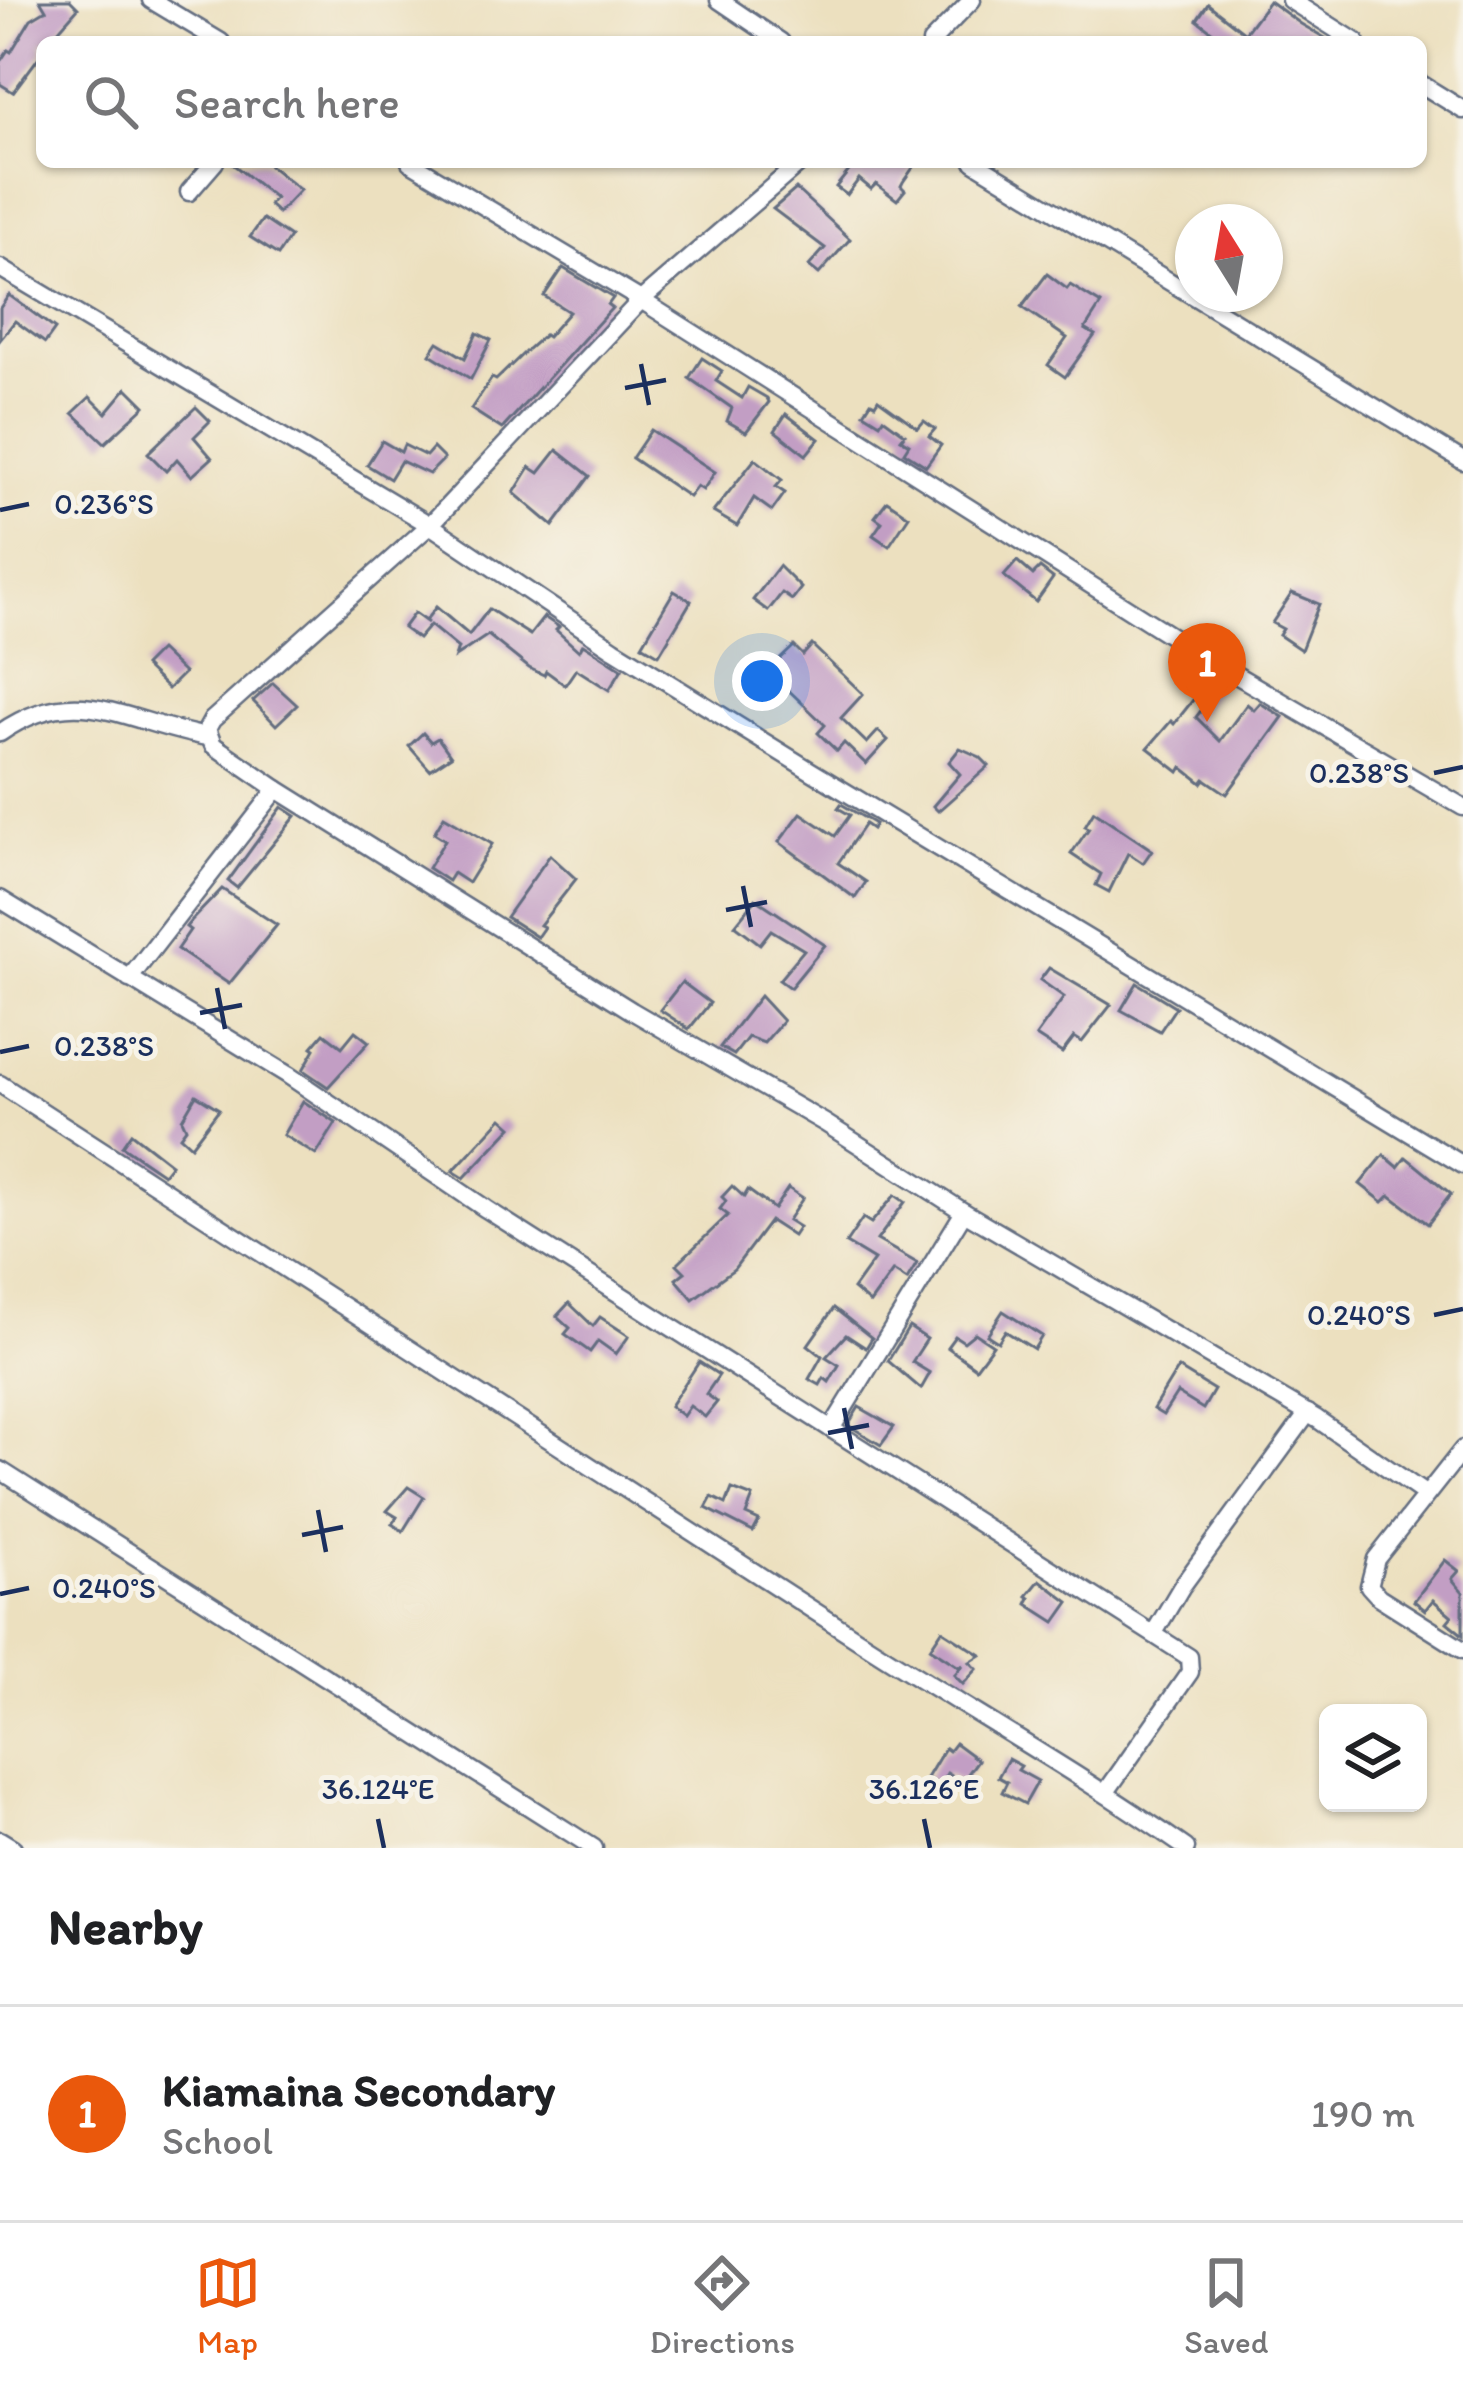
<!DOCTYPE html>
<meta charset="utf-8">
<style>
body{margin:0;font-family:Itim,sans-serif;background:#f2f2f2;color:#202124}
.controls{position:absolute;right:36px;bottom:36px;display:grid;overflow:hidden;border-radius:18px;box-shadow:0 3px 9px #0004}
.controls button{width:108px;height:108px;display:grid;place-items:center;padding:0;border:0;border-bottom:3px solid #e0e0e0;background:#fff;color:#202124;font:60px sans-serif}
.compass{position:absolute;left:1175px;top:204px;width:108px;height:108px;border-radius:50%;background:#fff;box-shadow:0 3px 9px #0004;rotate:349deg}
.you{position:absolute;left:762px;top:681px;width:42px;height:42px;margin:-30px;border:9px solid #fff;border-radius:50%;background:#1a73e8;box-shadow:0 0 0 18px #1a73e833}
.badge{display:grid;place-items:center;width:78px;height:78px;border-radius:50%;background:#ea580c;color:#fff;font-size:39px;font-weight:700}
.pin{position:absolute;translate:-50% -99px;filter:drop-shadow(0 3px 6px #0008)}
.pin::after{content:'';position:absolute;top:63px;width:42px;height:36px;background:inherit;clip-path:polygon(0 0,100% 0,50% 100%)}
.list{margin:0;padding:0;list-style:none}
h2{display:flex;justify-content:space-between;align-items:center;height:156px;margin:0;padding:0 48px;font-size:51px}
h2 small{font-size:39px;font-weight:400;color:#757577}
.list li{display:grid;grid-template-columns:78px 1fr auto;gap:36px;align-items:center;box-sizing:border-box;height:216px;padding:0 48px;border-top:3px solid #e0e0e0}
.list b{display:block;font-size:45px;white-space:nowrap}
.list p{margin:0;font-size:39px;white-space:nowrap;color:#757577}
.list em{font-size:39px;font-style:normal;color:#757577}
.icon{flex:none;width:66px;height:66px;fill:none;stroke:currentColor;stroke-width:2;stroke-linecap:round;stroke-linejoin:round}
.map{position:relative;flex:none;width:1463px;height:1848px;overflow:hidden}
.search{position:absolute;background:#fff;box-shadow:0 3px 9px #0004;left:36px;right:36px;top:36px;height:132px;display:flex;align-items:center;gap:30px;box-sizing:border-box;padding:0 42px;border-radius:18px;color:#757577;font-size:45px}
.sheet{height:372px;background:#fff}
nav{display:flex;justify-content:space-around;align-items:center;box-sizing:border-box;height:168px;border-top:3px solid #e0e0e0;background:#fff;font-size:33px;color:#757577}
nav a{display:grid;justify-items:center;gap:6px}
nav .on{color:#ea580c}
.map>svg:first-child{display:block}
.building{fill:#c29ec4}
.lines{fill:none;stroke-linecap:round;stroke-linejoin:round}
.minor-casing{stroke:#646d80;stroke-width:21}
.minor{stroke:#fff;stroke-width:16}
.ticks{fill:none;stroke:#1b2f5e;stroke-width:4.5}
.ticks-label{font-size:30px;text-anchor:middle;fill:#1b2f5e;stroke:#f7f3e8;stroke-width:10;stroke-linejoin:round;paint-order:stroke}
</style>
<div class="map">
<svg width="1463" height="1848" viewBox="0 0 1463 1848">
<rect width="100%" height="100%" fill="#f7f3e8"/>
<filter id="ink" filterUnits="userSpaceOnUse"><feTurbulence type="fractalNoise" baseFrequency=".00833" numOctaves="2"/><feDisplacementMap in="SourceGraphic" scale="24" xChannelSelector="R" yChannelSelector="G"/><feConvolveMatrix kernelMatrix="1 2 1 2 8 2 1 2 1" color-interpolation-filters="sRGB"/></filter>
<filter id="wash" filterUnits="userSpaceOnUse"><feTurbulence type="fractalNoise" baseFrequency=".004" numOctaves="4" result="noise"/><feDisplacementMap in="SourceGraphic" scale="48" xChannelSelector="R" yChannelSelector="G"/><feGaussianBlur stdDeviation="2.7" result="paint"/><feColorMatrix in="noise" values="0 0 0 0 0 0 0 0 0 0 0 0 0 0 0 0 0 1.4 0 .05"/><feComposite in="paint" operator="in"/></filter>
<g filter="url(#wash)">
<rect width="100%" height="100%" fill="#ece0bf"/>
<g id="blocks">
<g class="building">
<polygon points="40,0 70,0 78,8 48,42 42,42 42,53 13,92 0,84 0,62 8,50 11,52 31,19 46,10"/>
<polygon points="1269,1 1301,24 1332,42 1226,42 1197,20 1208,4 1245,33"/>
<polygon points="230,162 265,162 300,190 278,213 269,205 275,198"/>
<polygon points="856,162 917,162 903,182 901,186 905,190 897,200 876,184 871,189 859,179 847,195 836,187"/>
<polygon points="796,189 850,239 819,274 809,266 825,248 773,209"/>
<polygon points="263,219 290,237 278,255 250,237"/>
<polygon points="563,268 613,298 608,305 612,308 502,429 471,409 492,378 496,380 528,349 544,335 547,337 569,312 544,296"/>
<polygon points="1047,274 1067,289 1070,285 1101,304 1085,329 1095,335 1065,377 1048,365 1067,338 1022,307"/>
<polygon points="9,295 55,329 45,343 15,321 0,340 0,308"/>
<polygon points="477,333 491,340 471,379 430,354 438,342 465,358"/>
<polygon points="702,358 722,371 716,381 742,398 748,387 767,398 769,402 746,432 727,421 732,408 689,378"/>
<polygon points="127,388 145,406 105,443 73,413 90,397 106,413"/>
<polygon points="878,399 918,428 924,421 935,429 929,436 941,445 926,466 904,452 909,444 901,439 905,434 883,418 880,423 864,413 871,402 875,404"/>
<polygon points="196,407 210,421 194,437 212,458 192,476 177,459 166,471 148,453"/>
<polygon points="786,414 819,439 806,455 775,431"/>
<polygon points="651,430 715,472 703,490 697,486 689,497 632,458"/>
<polygon points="382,441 401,452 404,445 426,456 433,448 444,459 429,474 401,461 390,479 367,465"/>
<polygon points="557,450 590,476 553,526 514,493 530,467 539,473"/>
<polygon points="755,459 782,480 776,487 785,493 772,511 754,498 737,526 713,512"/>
<polygon points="887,501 909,516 889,546 873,535 882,522 875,517"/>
<polygon points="1017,561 1033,575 1040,568 1053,578 1036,602 1004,576"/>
<polygon points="779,566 801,588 792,600 782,593 768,611 753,600"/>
<polygon points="674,591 691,601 659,655 642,645"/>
<polygon points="1292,593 1319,604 1301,650 1279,635 1283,629 1272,623"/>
<polygon points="436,607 469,635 489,609 530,635 544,617 559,627 556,630 579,651 583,644 622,669 609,690 576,669 565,685 546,671 544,675 529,668 488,635 455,657 458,648 430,625 418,639 403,628 414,613 428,623 425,621"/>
<polygon points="812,645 863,694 841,718 867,743 878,731 888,740 866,764 844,743 837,751 818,733 825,725 778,680 785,673 776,663 794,646 803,655"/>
<polygon points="160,650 184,673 168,689 144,666"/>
<polygon points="1212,676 1223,682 1196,717 1220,741 1247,704 1254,710 1260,703 1283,717 1227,794 1205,779 1202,783 1182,767 1179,772 1148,748 1171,721 1174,724"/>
<polygon points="273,683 297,705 276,725 253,701"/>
<polygon points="423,733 431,742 438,738 451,756 430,770 409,746"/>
<polygon points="960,748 980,757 989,766 938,811 933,806 960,774 949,762"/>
<polygon points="841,804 875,824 872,829 865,824 838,863 866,882 855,898 779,842 801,813 835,836 850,815 838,808"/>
<polygon points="282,807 296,816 237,888 228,881"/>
<polygon points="1094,811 1152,850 1143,863 1128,853 1109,892 1096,885 1101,874 1071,854 1089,828 1085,826"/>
<polygon points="444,816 492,844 468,883 453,873 448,881 428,868 445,840 434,833"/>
<polygon points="550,855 576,879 540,925 544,927 537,937 506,917"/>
<polygon points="222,889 277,925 229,984 177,949 190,930 186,927 190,922"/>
<polygon points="756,899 825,945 790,988 779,980 804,950 771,930 760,944 735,925"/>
<polygon points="1049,968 1111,1005 1082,1042 1074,1037 1062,1053 1036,1036 1064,997 1040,980"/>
<polygon points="682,982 710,1003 689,1029 660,1010"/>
<polygon points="1137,983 1176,1007 1160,1031 1121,1010"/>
<polygon points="760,996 783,1021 764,1043 748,1037 734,1055 720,1047"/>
<polygon points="355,1031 369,1042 328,1087 303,1070 315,1049 312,1047 324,1033 342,1047"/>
<polygon points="196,1095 219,1109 191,1146 180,1136 186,1128 182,1119"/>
<polygon points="303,1101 336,1123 316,1155 283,1135"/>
<polygon points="502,1118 512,1127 464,1178 453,1171"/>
<polygon points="131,1133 171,1164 163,1174 122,1146"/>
<polygon points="1384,1155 1398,1167 1406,1157 1451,1194 1428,1224 1390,1195 1383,1202 1360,1184"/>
<polygon points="732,1186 744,1197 748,1190 774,1209 788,1188 803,1198 788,1220 799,1227 793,1236 770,1221 734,1269 693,1299 676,1279 685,1272 677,1264 728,1215 720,1209 726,1201 722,1197"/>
<polygon points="895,1195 905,1202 877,1240 917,1263 907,1280 893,1271 870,1303 853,1289 874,1260 846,1243 863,1218 871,1223"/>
<polygon points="569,1303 593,1326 600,1317 629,1336 616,1354 598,1341 590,1352 565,1334 570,1328 557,1316"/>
<polygon points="834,1308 872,1338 866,1348 846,1335 826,1357 839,1365 829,1382 824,1378 820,1385 809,1379 822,1356 808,1345"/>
<polygon points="1003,1311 1042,1336 1034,1349 1005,1331 998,1342 987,1335"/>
<polygon points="909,1327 927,1339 912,1362 930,1373 921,1389 888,1361"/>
<polygon points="975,1333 993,1345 976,1368 947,1347 955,1336 964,1342"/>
<polygon points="699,1362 719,1375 706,1394 717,1402 705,1417 690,1406 683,1416 670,1406"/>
<polygon points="1178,1368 1214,1390 1203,1409 1177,1393 1163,1415 1153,1409"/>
<polygon points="859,1407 894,1427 881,1445 848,1425"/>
<polygon points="408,1487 424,1497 403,1531 392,1524 397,1517 387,1511"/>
<polygon points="732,1489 753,1497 746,1515 759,1521 753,1532 706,1508 712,1497 726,1504"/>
<polygon points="1445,1560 1459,1571 1452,1579 1463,1592 1463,1635 1447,1622 1452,1616 1433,1600 1425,1610 1414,1601"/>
<polygon points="1040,1580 1069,1602 1055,1622 1027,1604 1030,1598 1027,1596"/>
<polygon points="942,1630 981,1655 970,1662 977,1669 963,1684 954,1675 963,1665 959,1667 930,1648"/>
<polygon points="955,1743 978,1760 962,1782 947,1773 940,1785 927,1778 945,1748 949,1751"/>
<polygon points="1008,1759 1021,1766 1018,1770 1038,1781 1025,1804 1002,1792 1007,1782 998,1777"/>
</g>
</g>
</g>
<g filter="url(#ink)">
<use href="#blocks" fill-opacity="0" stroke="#646d80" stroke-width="3"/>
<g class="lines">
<defs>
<g id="minor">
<polyline points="151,0 221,42"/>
<polyline points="719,0 781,42"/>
<polyline points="1290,0 1356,42"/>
<polyline points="931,42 972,0"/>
<polyline points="1421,84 1463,110"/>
<polyline points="410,162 641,300 1195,651 1463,807"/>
<polyline points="974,162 1463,461"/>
<polyline points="189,192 215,162"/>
<polyline points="0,268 430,525 614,649 811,771 1463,1165"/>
<path d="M0,733C78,679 125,723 208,737"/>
<polyline points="277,789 632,1011 825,1123 964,1212 1317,1419 1425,1494"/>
<polyline points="0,899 288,1075 486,1209 1189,1657 1190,1672 1106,1792"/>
<polyline points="129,979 277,789 213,745 207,729 212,720 430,525 641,300 801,162"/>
<path d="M0,1084C285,1269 571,1453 856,1638C966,1709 1079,1773 1186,1848"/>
<polyline points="831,1429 964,1212"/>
<polyline points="1463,1449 1376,1559 1369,1586 1379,1597 1463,1650"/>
<polyline points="0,1470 594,1848"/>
<polyline points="1154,1633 1182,1586 1308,1413"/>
<polyline points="0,1840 13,1848"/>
</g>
</defs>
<use href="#minor" class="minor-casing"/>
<use href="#minor" class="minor"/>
</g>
</g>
<path class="ticks" d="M641,364L649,405M625,388L666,380M0,510L29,504M1434,773L1463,767M743,886L751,927M726,910L767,902M217,988L225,1029M200,1013L242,1005M0,1052L29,1046M1434,1315L1463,1309M844,1408L852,1449M828,1433L869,1425M318,1510L326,1552M302,1535L343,1527M0,1594L29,1588M378,1819L384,1848M924,1819L930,1848"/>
<g class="ticks-label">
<text x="104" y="514">0.236°S</text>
<text x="1359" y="783">0.238°S</text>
<text x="104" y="1056">0.238°S</text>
<text x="1359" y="1325">0.240°S</text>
<text x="104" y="1598">0.240°S</text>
<text x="378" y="1799">36.124°E</text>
<text x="924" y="1799">36.126°E</text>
</g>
</svg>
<div class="controls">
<button><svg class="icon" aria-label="layers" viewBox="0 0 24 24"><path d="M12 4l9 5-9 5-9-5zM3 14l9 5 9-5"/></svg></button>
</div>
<svg class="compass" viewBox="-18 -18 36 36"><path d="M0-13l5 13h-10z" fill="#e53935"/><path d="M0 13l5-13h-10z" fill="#757577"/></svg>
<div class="you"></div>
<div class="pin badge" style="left:1207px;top:722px">1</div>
<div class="search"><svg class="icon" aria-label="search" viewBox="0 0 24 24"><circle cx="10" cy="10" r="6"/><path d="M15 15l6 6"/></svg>Search here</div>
</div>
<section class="sheet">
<h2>Nearby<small></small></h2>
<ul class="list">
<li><span class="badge">1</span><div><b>Kiamaina Secondary</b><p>School</p></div><em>190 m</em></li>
</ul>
</section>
<nav>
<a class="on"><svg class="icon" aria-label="map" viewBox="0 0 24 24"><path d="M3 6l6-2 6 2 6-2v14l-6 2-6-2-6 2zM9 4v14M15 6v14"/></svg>Map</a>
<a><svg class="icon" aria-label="directions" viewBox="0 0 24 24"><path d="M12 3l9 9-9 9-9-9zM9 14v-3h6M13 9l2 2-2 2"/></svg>Directions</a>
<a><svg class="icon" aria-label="saved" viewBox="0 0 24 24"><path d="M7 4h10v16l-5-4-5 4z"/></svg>Saved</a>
</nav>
